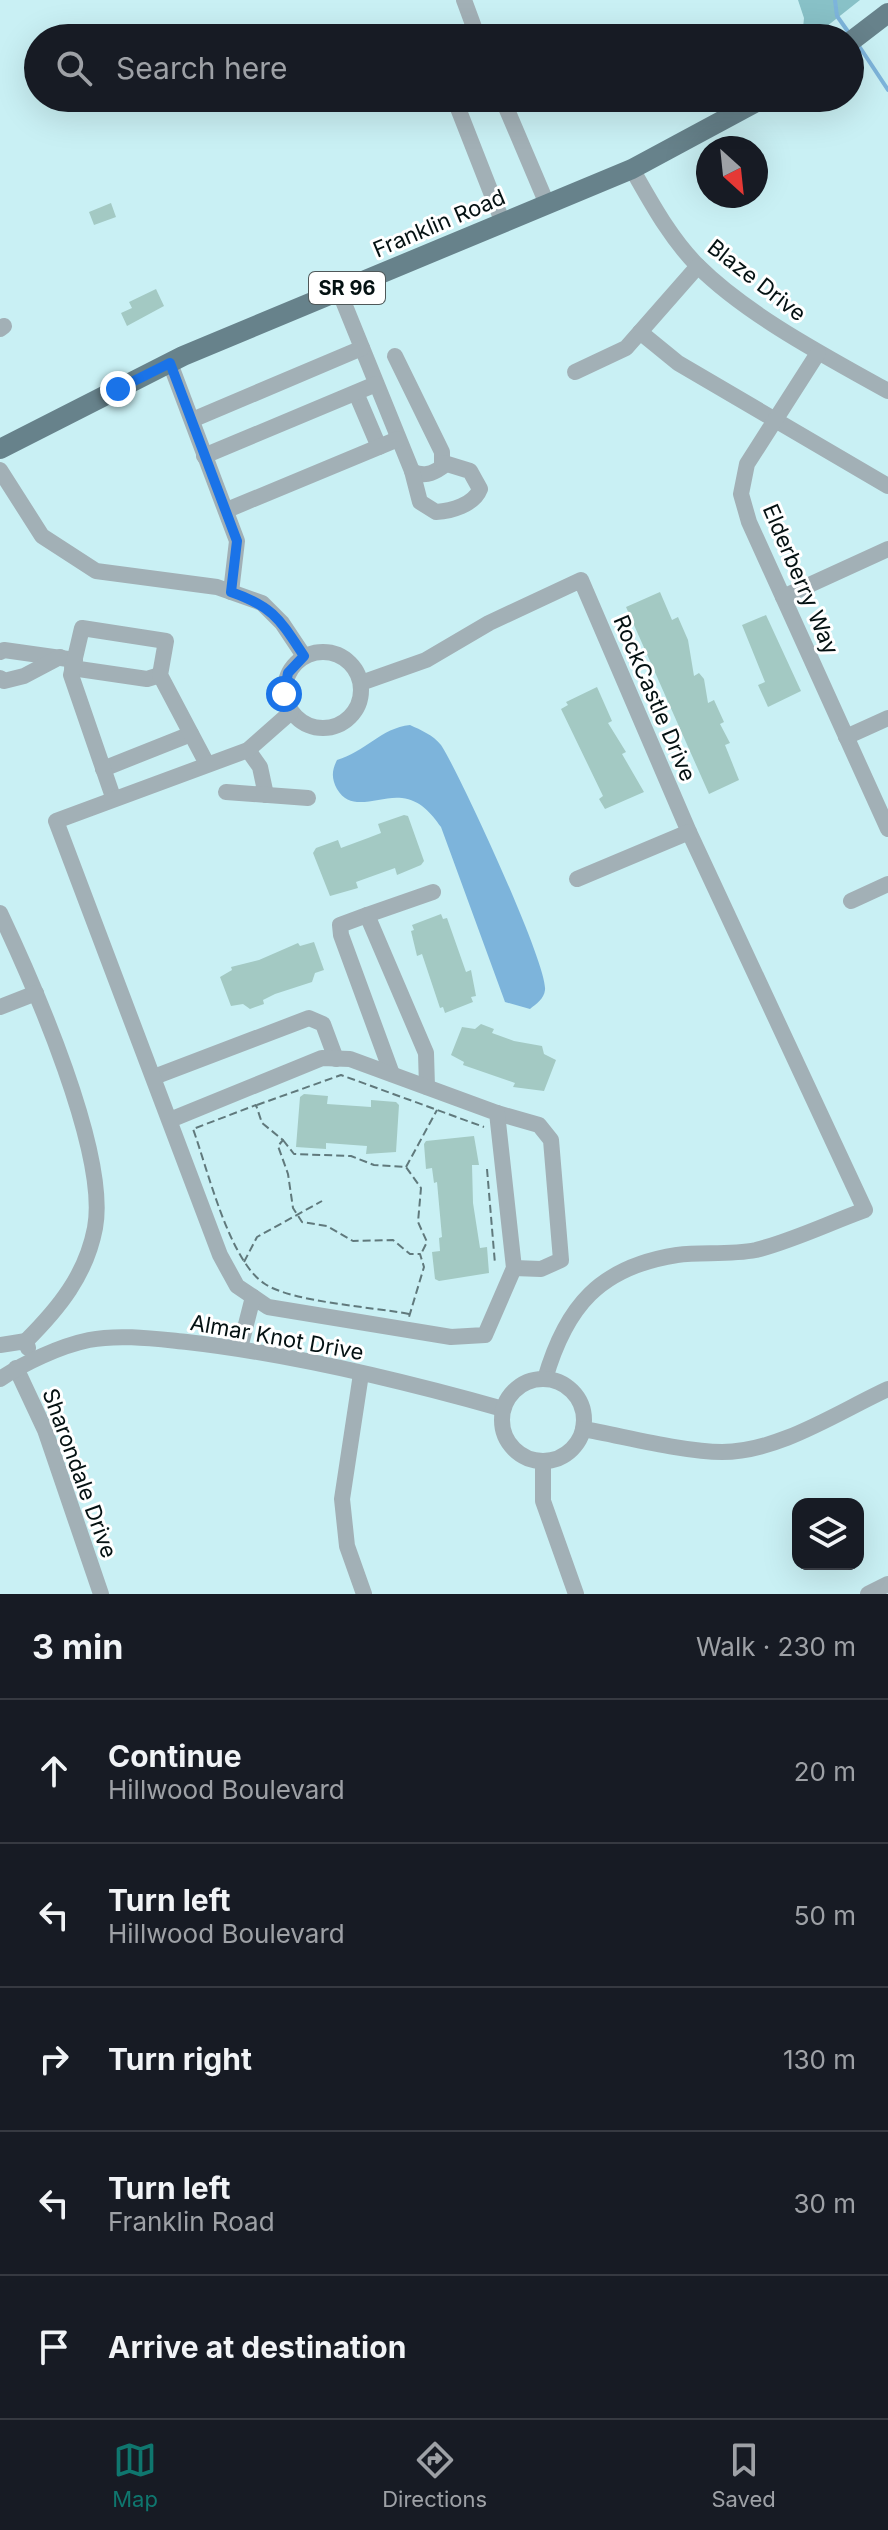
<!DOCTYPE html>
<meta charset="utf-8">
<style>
body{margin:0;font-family:Inter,sans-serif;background:#242831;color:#f1f3f6}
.controls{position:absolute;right:24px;bottom:24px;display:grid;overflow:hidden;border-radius:16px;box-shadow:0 8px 32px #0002}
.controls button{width:72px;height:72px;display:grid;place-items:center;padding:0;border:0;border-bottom:2px solid #363941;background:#171b24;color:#f1f3f6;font:40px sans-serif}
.compass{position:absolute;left:696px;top:136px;width:72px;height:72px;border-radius:50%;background:#171b24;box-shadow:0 8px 32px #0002;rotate:153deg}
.stop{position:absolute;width:24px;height:24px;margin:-18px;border:6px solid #1a73e8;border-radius:50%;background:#fff}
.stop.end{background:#1a73e8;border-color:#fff;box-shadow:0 2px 8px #0008}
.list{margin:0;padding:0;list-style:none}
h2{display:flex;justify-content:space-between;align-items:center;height:104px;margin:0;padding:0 32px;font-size:34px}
h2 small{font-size:26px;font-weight:400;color:#9ea1a6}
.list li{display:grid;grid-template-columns:52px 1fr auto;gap:24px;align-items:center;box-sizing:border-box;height:144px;padding:0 32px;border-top:2px solid #363941}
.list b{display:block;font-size:30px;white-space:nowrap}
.list p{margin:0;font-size:26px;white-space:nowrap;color:#9ea1a6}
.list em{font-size:26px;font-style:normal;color:#9ea1a6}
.icon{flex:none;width:44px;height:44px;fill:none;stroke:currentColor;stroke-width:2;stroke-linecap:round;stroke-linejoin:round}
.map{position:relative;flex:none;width:888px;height:1594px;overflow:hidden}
.search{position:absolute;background:#171b24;box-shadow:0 8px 32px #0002;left:24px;right:24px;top:24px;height:88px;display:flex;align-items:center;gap:20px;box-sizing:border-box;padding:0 28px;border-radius:44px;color:#9ea1a6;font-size:30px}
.sheet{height:824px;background:#171b24}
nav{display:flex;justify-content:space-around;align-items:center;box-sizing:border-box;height:112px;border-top:2px solid #363941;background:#171b24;font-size:22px;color:#9ea1a6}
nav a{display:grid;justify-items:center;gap:4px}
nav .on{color:#0f766e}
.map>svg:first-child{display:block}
.green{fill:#88c1c7}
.water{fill:#7db4db}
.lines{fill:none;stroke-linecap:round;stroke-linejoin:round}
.stream{stroke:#7db4db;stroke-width:4}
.building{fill:#a3c9c3}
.path{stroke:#60797c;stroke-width:2;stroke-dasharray:8 4;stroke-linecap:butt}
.minor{stroke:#a2b0b6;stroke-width:16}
.major{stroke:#67828b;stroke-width:20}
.route{stroke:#1a73e8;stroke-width:10}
.labels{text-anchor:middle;stroke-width:6;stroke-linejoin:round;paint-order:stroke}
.shield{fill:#fff;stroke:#4f5859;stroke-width:2}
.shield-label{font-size:20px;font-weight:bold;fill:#041112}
.street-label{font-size:22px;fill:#041112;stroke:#fff}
</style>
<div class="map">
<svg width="888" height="1594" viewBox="0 0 888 1594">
<rect width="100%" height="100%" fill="#c9f0f4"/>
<polygon class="green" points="798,0 860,0 812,38 802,38 804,18"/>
<path class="water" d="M410,725C421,730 433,735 441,745C459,772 548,965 545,990C544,999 536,1004 530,1009L505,1002L441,827C431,813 420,800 402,798C379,795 352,814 337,789C331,778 332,770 337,760C365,752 381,728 410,725Z"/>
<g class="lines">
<g class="stream">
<polyline points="835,0 837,16 849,33"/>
<polyline points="857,43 888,90"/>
</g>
</g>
<g class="building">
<polygon points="111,203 116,217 94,225 89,212"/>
<polygon points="156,289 164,306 127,326 121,313 132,308 129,302"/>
<polygon points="660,592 672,620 678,617 688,640 694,676 699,673 704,679 708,703 714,700 724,722 720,724 730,743 725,745 739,780 709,794 626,607"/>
<polygon points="766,615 801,691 768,707 758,685 765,682 742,625"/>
<polygon points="597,687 612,721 608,723 626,752 622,754 644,792 605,809 599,799 603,796 561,709 568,705 566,702"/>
<polygon points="404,815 408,816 424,861 421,865 397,875 395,868 356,882 358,888 330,896 313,853 316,848 338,840 341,848 368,838 381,833 378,824"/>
<polygon points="441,914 443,919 447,918 466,972 471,970 476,996 471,997 473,1002 445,1013 443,1007 440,1008 422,954 417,956 411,931 414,930 412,925"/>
<polygon points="314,942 324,970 315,973 312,982 275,994 263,1000 264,1004 250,1009 243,1004 231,1006 220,977 232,970 231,967 259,960 298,943 300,946"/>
<polygon points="481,1024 494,1029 492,1033 514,1041 542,1046 544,1054 556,1060 544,1091 513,1087 515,1083 463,1065 464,1062 451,1055 462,1027 475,1029"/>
<polygon points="304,1094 328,1096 327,1104 371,1107 371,1100 396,1102 399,1105 396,1152 366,1154 367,1146 326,1143 326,1149 296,1147 300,1097"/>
<polygon points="474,1136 479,1165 472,1165 473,1203 480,1248 487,1247 489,1273 439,1281 435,1279 432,1252 440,1251 439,1238 442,1237 437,1182 434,1183 432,1168 426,1169 424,1144 426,1141"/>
</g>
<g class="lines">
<g class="path">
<polyline points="257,1105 341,1075 484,1127"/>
<polyline points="283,1140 294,1154 351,1156 374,1165 406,1167 421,1188 418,1222 427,1242 421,1254"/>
<polyline points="406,1167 437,1110"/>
<polyline points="487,1169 495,1264"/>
<polyline points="244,1262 257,1237 322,1201"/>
<path d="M409,1314C373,1307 292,1302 265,1284C229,1261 208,1170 193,1129L256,1105L262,1123L283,1140L278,1146L288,1174L293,1208L302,1222L327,1226L353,1241L393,1240L410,1254H420L424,1267L409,1317"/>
</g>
<g class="minor">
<polyline points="464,0 478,38"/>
<polyline points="454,98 503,223"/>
<polyline points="502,98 547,204"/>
<path d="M632,169C651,202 670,238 698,266C747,315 827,357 888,391"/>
<path d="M339,291L412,471C423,477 432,474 442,467V452L395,356"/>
<polyline points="0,329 4,326"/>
<polyline points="640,332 678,363 888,486"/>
<polyline points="818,353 747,464 741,494 749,522 888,829"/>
<polyline points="170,363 237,541 231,592"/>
<polyline points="575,372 626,348 698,266"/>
<polyline points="356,393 379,447"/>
<polyline points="192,420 362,348"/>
<polyline points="204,456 376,384"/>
<polyline points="0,470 42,536 96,571 217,587 262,603 282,623 304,656"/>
<path d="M412,471L420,502L436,512C451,511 474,505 480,489L470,471L444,463"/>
<polyline points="227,510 398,439"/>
<polyline points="783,597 888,549"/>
<circle cx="323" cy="690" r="38"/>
<polyline points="0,652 4,650 75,660"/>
<polyline points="72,668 147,679 160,675"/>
<polyline points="0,678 4,681 24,676 60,657"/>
<path d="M361,683L426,660L489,623L581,580L689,832L865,1210C829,1223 792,1241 756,1250C730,1255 702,1252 677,1255C600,1267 566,1306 545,1379"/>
<polyline points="846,737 888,718"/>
<polyline points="248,750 260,767 266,795"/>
<polyline points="103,769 191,734"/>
<polyline points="226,792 308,798"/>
<polyline points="113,797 71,675 82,628 166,641 160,675 207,764"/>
<polyline points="577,879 689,832"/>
<polyline points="851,901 888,884"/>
<path d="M0,913C33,983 109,1154 95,1228C86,1275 59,1308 26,1341"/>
<polyline points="367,915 340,925 341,935 392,1074"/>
<polyline points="0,1007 36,993"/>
<polyline points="154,1077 309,1018 323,1024 336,1059"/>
<polyline points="427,1087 426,1053 367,915 433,892"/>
<polyline points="497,1113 539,1125 551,1140 561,1260 541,1269 514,1268"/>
<polyline points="170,1120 322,1058 350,1059 497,1113 514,1268 485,1335 451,1337 268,1307 237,1286 220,1255 56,821 248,750 291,712"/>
<polyline points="0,1345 26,1341 28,1348"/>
<polyline points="240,1348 253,1297"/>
<polyline points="16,1368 45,1430 101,1594"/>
<polyline points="361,1374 342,1499 347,1546 364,1594"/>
<path d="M0,1379C24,1363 60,1346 89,1340C120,1334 156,1339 187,1342C293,1354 400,1380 503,1409"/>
<circle cx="543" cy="1420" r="41"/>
<path d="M583,1429C623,1436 684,1452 722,1452C779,1452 838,1412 888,1389"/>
<polyline points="543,1461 543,1501 576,1594"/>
<polyline points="868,1594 888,1584"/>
</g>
<g class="major">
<polyline points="850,42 888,13"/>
<polyline points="0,449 183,356 632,169 764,98"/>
</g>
</g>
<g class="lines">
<path class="route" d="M118,389L170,363L237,541L231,592C274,607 280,620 304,656L288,673L284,694"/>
</g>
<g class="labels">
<rect class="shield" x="309" y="272" width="76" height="32" rx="6"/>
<g class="shield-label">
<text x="347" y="295">SR 96</text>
</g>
<g class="street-label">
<text transform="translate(439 223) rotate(-23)" y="8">Franklin Road</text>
<text transform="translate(757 280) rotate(38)" y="8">Blaze Drive</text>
<text transform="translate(801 579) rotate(67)" y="8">Elderberry Way</text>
<text transform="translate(655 698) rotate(67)" y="8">RockCastle Drive</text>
<text transform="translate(277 1337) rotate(10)" y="8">Almar Knot Drive</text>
<text transform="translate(80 1473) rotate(70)" y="8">Sharondale Drive</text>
</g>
</g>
</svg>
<div class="controls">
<button><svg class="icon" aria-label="layers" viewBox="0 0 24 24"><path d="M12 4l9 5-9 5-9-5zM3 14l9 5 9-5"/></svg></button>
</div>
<svg class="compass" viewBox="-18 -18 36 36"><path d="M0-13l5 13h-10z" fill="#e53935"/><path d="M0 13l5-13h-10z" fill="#9ea1a6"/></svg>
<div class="stop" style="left:284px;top:694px"></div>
<div class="stop end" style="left:118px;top:389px"></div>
<div class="search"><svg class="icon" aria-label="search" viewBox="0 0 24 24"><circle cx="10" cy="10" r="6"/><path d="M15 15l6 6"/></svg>Search here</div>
</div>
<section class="sheet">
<h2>3 min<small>Walk · 230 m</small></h2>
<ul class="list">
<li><svg class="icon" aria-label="ahead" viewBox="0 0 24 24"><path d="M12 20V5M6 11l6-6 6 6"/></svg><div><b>Continue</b><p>Hillwood Boulevard</p></div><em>20 m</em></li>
<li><svg class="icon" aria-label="left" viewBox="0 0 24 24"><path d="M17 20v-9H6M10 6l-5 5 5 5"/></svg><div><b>Turn left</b><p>Hillwood Boulevard</p></div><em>50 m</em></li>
<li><svg class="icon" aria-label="right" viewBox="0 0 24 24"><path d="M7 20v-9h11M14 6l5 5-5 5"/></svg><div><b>Turn right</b></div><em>130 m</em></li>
<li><svg class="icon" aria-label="left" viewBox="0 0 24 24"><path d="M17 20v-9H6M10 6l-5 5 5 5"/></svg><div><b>Turn left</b><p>Franklin Road</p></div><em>30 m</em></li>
<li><svg class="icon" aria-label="arrive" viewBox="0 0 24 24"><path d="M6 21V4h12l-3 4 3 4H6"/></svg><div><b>Arrive at destination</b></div></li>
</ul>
</section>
<nav>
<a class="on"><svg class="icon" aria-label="map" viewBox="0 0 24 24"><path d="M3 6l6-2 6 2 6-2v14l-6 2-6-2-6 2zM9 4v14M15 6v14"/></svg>Map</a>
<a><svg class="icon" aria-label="directions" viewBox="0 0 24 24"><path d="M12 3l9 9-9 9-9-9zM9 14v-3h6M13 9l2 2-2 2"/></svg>Directions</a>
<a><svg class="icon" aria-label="saved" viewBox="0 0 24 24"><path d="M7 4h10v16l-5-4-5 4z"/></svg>Saved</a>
</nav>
